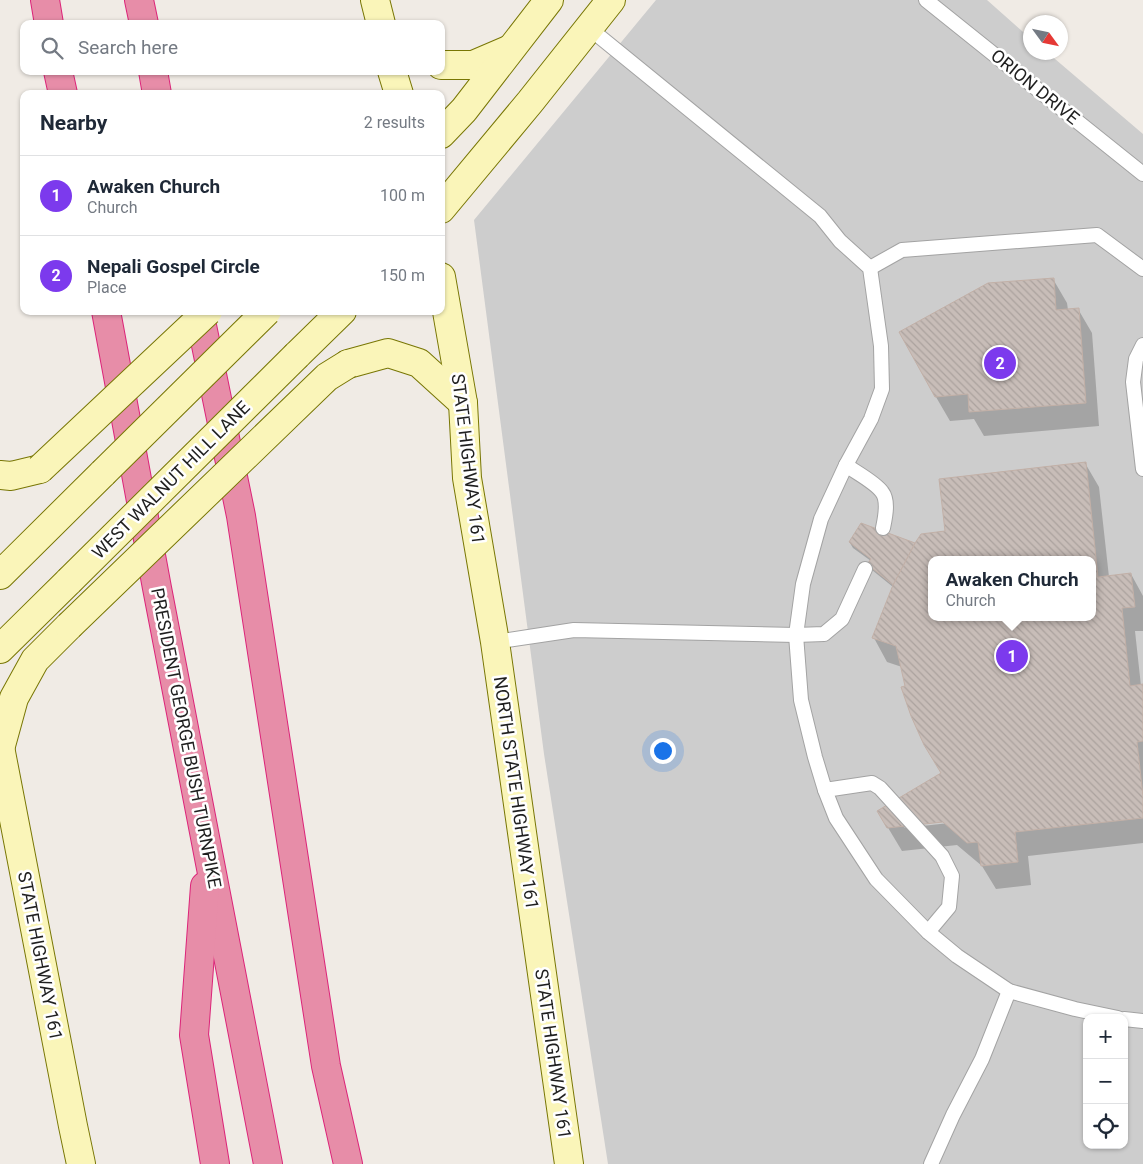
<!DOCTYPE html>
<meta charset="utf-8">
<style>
body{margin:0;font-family:Roboto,sans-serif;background:#f2f2f3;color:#1f2937}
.controls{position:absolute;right:15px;bottom:15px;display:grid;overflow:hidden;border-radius:10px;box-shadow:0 1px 4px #0004}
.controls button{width:45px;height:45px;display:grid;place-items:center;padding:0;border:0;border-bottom:1px solid #e0e1e3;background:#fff;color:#1f2937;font:25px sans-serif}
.compass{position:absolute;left:1023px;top:15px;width:45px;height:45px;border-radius:50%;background:#fff;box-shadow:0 1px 4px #0004;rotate:123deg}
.you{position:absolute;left:662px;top:750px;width:18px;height:18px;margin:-12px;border:4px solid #fff;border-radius:50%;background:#1a73e8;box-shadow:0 0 0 8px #1a73e833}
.badge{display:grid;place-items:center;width:32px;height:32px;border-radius:50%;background:#7c3aed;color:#fff;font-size:16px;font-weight:700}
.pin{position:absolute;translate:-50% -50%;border:2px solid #fff;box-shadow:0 1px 5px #0006}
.popup{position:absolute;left:928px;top:556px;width:168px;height:65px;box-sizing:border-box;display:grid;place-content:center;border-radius:10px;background:#fff;filter:drop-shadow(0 1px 4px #0005);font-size:16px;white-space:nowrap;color:#747a83}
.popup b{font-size:19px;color:#1f2937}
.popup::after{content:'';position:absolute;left:50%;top:100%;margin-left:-10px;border:10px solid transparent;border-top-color:#fff}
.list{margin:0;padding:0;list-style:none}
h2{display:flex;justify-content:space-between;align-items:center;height:65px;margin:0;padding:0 20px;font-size:21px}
h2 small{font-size:16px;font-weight:400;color:#747a83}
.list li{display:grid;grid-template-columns:32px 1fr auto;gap:15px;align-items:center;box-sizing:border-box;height:80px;padding:0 20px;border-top:1px solid #e0e1e3}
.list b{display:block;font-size:19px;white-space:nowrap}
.list p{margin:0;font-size:16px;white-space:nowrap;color:#747a83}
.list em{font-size:16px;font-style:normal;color:#747a83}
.icon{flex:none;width:28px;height:28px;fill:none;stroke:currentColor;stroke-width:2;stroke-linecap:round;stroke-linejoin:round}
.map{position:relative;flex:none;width:1143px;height:1164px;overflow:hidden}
.search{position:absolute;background:#fff;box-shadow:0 1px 4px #0004;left:20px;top:20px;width:425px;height:55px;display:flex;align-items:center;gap:12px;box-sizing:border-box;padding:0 18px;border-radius:10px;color:#747a83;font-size:19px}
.panel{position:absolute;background:#fff;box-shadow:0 1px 4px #0004;left:20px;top:90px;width:425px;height:225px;border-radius:10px}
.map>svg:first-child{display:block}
.religious{fill:#cdcdcd;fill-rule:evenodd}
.shadow{fill:#0003;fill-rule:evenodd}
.building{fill:url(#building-back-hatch);stroke:#c2b0a7;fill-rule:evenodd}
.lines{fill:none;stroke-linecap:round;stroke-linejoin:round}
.lane-casing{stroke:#a3a3a3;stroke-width:16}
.secondary-casing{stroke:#787604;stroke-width:30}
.highway-casing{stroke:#dc2479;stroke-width:30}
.lane{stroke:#fff;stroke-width:14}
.secondary{stroke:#faf5b9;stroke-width:28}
.highway{stroke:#e78da8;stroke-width:28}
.secondary-bridge-casing{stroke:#787604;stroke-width:30;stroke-linecap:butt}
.secondary-bridge{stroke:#faf5b9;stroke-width:28}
.labels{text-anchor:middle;stroke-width:5;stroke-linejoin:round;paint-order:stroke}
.street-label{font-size:18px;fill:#1f1f1f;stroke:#fff}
</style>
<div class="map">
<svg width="1143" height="1164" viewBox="0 0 1143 1164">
<defs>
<pattern id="building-back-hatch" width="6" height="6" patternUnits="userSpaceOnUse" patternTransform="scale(1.25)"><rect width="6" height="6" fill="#c8bdb8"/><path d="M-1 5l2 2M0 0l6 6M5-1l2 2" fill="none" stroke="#aba29e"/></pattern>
</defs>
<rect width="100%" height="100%" fill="#f0ebe5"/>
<path class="religious" d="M656,0H987L1030,38V52L1048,53L1143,134V1164H608L544,754L474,220ZM932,560H1092V617H932ZM1087,1018H1124V1145H1087Z"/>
<g class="shadow">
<polygon points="1053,279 1067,303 1068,310 1078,309 1092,333 1099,426 984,436 974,419 950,421 936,397"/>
<path d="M1085,463L1099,487L1109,577L1131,574L1143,596V631H1135L1141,686H1143V843L1028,856L1031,885L996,889L982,866L957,845L902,851L878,811L942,774L907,687L902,667L887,662L874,638L893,587L872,570L869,564L871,561L853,548L850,543L916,545L947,532ZM932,560H1092V617H932ZM949,820V823L904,828L907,825Z"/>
</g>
<g class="building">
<polygon points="1054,278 1056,310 1079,308 1086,403 969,412 968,394 935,397 899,332 988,283"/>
<path d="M1086,462L1098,577L1131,573L1135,607L1122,608L1130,686L1143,684V741L1137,742L1143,796V818L1015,832L1018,862L981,866L978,842L967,843L943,822L887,828L877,811L941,773L924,745L911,716L901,687L905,686L896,646L872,638L893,585L915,543L921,534L945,531L939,479ZM932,560H1092V617H932Z"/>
<polygon points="861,523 915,543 893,585 867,564 871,559 849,542"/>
</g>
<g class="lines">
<defs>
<g id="lane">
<polyline points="926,0 1143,174"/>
<polyline points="589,28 820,216 840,241 870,268 881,346 882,389 871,419 846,465 821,519 803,584 796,635 801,700 815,757 825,790 836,818 876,879 928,932 957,956 1009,991 1075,1009 1118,1018"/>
<polyline points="870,268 902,250 1097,235 1143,269"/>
<polyline points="1143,345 1136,359 1133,382 1143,469"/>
<path d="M846,465C855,472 875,482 882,492C889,501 885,518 883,528"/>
<polyline points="495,642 574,630 796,635 824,634 842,619 865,569"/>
<polyline points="825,790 872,783 880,788 942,856 952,876 949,907 928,932"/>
<polyline points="1124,1019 1143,1021"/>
<polyline points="931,1164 953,1115 982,1059 1009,991"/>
</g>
<g id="secondary">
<polyline points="375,0 381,24"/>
<polyline points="441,65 473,65 508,50"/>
<polyline points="392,71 399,94"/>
<polyline points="441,134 464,110 549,0"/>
<polyline points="441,209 530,102 611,0"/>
<polyline points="441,277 463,403 467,478 495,642 569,1164"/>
<polyline points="297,355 342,311"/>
<polyline points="348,364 388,353 419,363 463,403"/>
<polyline points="0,475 11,476 40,469"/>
<polyline points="0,575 103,473"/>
<polyline points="0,649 69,581"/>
<polyline points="0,747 73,1126 81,1164"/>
<polyline points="0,749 14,698 35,660 69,626"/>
</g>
<g id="highway">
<polyline points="45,0 49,24"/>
<polyline points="139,0 144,24"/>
<polyline points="58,71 63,94"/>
<polyline points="153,71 157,94"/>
<polyline points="106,311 157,588 268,1164"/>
<polyline points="199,311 241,516 326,1066 348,1164"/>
<polyline points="205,886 194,1035 215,1164"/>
</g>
</defs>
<use href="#lane" class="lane-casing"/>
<use href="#secondary" class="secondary-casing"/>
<use href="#highway" class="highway-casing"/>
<use href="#lane" class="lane"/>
<use href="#secondary" class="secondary"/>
<use href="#highway" class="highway"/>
<defs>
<g id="secondary-bridge">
<polyline points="40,469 208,311"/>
<polyline points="103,473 267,311"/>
<polyline points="69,581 297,355"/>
<polyline points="69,626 327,377 348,364"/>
</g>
</defs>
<use href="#secondary-bridge" class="secondary-bridge-casing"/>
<use href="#secondary-bridge" class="secondary-bridge"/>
</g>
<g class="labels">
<g class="street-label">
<text transform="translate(1035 87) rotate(39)" y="6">ORION DRIVE</text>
<text transform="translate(468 459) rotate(83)" y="6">STATE HIGHWAY 161</text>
<text transform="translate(171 480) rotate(-45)" y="6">WEST WALNUT HILL LANE</text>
<text transform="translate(186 738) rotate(79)" y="6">PRESIDENT GEORGE BUSH TURNPIKE</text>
<text transform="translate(516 793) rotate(82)" y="6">NORTH STATE HIGHWAY 161</text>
<text transform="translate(40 956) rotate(79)" y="6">STATE HIGHWAY 161</text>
<text transform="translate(553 1054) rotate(82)" y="6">STATE HIGHWAY 161</text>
</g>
</g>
</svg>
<div class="controls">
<button>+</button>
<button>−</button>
<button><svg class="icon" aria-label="locate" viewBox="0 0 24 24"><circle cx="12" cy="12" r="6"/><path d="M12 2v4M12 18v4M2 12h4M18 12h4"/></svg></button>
</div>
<svg class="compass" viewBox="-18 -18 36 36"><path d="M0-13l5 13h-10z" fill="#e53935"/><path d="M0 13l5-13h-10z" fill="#747a83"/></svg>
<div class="you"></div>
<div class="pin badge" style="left:1012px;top:656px">1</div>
<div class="popup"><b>Awaken Church</b>Church</div>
<div class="pin badge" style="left:1000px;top:363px">2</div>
<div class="search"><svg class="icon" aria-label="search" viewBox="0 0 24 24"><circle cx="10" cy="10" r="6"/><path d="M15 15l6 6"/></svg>Search here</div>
<section class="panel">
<h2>Nearby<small>2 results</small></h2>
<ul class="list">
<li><span class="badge">1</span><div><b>Awaken Church</b><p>Church</p></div><em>100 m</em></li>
<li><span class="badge">2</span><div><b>Nepali Gospel Circle</b><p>Place</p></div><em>150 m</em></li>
</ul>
</section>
</div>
